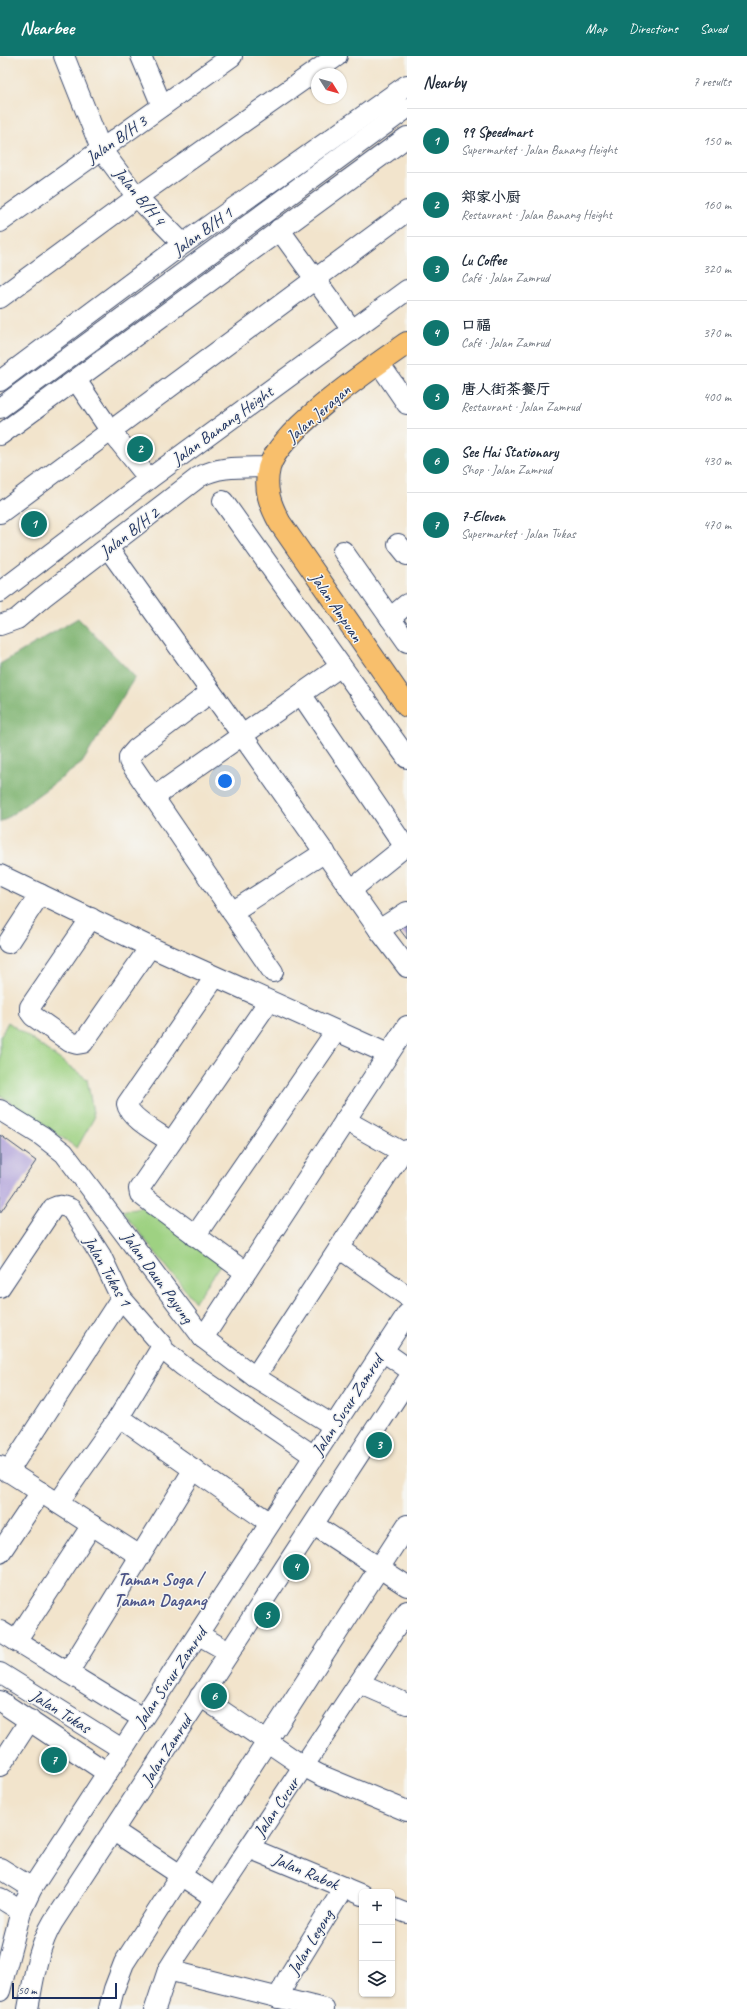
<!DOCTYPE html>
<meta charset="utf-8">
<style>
body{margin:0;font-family:Caveat,"LXGW WenKai TC",sans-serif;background:#f6f6f7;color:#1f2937}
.controls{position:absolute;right:12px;bottom:12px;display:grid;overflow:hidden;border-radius:6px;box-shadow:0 1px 3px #0004}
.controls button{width:36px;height:36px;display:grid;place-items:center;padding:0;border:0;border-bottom:1px solid #e0e1e3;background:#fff;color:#1f2937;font:20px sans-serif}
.compass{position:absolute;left:311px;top:12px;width:36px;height:36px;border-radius:50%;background:#fff;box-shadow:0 1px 3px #0004;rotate:127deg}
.scale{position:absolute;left:12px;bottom:10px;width:105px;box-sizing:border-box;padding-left:4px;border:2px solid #1b2f5e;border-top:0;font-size:11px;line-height:14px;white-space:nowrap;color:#1b2f5e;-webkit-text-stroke:3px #f6f6f2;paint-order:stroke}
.you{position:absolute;left:225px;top:725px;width:14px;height:14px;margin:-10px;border:3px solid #fff;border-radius:50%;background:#1a73e8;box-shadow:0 0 0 6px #1a73e833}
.badge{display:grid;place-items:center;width:26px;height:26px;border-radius:50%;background:#0f766e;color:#fff;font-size:13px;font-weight:700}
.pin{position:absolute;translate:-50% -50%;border:2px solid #fff;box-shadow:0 1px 4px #0006}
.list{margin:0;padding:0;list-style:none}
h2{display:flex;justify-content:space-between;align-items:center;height:52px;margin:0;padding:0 16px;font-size:17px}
h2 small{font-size:13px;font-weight:400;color:#747a83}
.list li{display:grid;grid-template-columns:26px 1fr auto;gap:12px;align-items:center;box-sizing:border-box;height:64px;padding:0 16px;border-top:1px solid #e0e1e3}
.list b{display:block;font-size:15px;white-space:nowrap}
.list p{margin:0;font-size:13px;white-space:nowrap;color:#747a83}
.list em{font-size:13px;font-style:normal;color:#747a83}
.icon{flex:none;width:22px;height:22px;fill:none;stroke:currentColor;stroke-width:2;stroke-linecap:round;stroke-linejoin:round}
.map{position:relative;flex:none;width:407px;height:1953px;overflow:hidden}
header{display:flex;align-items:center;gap:24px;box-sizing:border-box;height:56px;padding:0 20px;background:#0f766e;color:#fff}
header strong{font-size:19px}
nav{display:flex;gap:22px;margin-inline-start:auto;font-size:14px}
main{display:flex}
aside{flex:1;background:#fff}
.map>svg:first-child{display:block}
.green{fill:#9ed182;stroke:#5c8070}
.forest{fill:#7eb370;stroke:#4c7167}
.building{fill:#ae9fd9}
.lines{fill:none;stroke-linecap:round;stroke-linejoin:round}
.minor-casing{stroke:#3b4a6e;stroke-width:22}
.major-casing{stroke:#3b4a6e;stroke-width:24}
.minor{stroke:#fff;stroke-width:20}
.major{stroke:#f8bf6c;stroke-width:22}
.labels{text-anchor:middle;stroke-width:3;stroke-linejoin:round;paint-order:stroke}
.street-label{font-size:17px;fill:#1b2f5e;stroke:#f6f6f2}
.neighbourhood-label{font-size:18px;font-weight:bold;fill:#4e5689;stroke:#f6f6f2}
</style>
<header>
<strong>Nearbee</strong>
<nav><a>Map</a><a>Directions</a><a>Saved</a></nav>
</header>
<main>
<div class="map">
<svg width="407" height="1953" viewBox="0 0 407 1953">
<rect width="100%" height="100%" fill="#f6f6f2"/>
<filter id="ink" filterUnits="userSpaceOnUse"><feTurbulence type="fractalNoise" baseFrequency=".025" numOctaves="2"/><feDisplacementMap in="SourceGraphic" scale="8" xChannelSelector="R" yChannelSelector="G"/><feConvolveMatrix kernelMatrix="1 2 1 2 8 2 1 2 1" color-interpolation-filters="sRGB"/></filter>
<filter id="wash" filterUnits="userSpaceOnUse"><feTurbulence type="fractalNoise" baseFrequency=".012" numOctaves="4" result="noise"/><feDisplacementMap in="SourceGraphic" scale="16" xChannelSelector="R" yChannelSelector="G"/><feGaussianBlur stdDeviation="0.9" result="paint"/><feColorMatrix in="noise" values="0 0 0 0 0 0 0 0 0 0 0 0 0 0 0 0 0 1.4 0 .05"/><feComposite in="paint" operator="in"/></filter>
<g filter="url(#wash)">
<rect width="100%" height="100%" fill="#f2e4cc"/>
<g class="green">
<polygon points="8,966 87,1023 94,1062 77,1092 0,1039 0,981"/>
<polygon points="144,1150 223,1206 195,1246 122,1155"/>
</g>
<polygon class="forest" points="78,562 135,621 82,707 0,767 0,608"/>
<g id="blocks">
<g class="building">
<polygon points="407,863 407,883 397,870"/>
<polygon points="0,1079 36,1105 0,1157"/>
</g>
</g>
</g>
<g filter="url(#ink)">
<use href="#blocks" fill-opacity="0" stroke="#3b4a6e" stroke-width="1"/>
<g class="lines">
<defs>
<g id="minor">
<polyline points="64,0 101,93 137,141 183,188"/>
<polyline points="141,0 162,50"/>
<polyline points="0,166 232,0"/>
<polyline points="279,173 352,274"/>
<polyline points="0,242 137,141 337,0"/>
<polyline points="379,307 407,348"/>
<polyline points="76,324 110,374 149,423"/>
<polyline points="0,325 183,188 407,29"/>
<polyline points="0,352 407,52"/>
<polyline points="0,379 407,81"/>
<polyline points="223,445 407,702"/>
<polyline points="0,457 407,155"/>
<polyline points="398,488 407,499"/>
<polyline points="108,492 242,679 379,874 407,911"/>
<polyline points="343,495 407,586"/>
<polyline points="0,536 149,423 407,234"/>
<polyline points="390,562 407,548"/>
<path d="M0,569L17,563L43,541L199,421C220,409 246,412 269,411"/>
<polyline points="211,636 136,693 129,701 129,705 273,916"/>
<polyline points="301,638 405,791"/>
<polyline points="154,741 341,610"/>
<polyline points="0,819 150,891 388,998"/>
<polyline points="351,834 407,789"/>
<polyline points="232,856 325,796"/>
<polyline points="91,862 30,951 30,956 33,960 70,986 77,988 83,987 150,891"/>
<polyline points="379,874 407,856"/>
<polyline points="8,887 40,838"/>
<polyline points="0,1054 42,1080 64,1097 203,1282 255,1321 334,1370"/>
<polyline points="345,1064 402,1096"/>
<path d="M171,1086C160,1078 129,1062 127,1048L215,921"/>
<polyline points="195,1180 336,975"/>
<polyline points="339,1192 407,1240"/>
<polyline points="245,1216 145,1142 140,1138 139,1133 269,945"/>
<path d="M0,1231L53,1152C60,1148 64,1150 71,1153L101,1200L121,1242L162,1289L161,1292L183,1310L314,1400"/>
<polyline points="203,1282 407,970"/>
<polyline points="383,1295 407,1312"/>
<polyline points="255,1321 402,1096 407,1094"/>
<polyline points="119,1361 270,1467"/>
<polyline points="0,1410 140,1500"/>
<polyline points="8,1416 121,1242"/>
<polyline points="58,1447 119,1361 161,1292"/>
<polyline points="314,1469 407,1530"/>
<polyline points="0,1497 41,1436"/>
<polyline points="0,1575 142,1662"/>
<polyline points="199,1579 229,1596"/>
<polyline points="16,1585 92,1469"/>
<polyline points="0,1617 122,1693"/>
<polyline points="68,1617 194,1413"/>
<polyline points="359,1627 407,1648"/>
<polyline points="200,1640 303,1710 320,1719 407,1755"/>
<polyline points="0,1645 106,1716"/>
<polyline points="0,1710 30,1664"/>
<polyline points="114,1775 215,1842"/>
<polyline points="249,1792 362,1839"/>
<polyline points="0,1812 32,1832"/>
<polyline points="0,1842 21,1855"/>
<polyline points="392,1851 407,1857"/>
<polyline points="168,1914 324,1953"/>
<polyline points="0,1935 21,1855 32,1832 407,1258"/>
<polyline points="278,1942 288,1922 344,1831"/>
<path d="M28,1953C34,1922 37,1893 53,1866L407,1325"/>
<polyline points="109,1953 114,1933 124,1907 407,1469"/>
<polyline points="155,1953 168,1914 178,1898 407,1555"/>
</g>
<path id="major" d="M407,287C373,311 279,374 269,412C264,433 270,449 280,467L407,650"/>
</defs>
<use href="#minor" class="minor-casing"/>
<use href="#major" class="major-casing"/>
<use href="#minor" class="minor"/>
<use href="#major" class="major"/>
</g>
</g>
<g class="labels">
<g class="street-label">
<text transform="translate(116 83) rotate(-35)" y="6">Jalan B/H 3</text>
<text transform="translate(140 140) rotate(50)" y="6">Jalan B/H 4</text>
<text transform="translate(202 175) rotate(-36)" y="6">Jalan B/H 1</text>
<text transform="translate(318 357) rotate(-41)" y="6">Jalan Jeragan</text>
<text transform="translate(222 369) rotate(-36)" y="6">Jalan Banang Height</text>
<text transform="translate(129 476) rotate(-38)" y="6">Jalan B/H 2</text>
<text transform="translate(337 551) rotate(56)" y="6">Jalan Ampuan</text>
<text transform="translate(108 1215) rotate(60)" y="6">Jalan Tukas 1</text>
<text transform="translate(158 1221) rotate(54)" y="6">Jalan Daun Payung</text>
<text transform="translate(347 1349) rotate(-57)" y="6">Jalan Susur Zamrud</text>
<text transform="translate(170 1621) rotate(-56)" y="6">Jalan Susur Zamrud</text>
<text transform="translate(61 1655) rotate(32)" y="6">Jalan Tukas</text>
<text transform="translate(166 1694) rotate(-57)" y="6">Jalan Zamrud</text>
<text transform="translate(276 1751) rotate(-56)" y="6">Jalan Cucur</text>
<text transform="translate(306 1815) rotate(23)" y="6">Jalan Rabok</text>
<text transform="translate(310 1886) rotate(-59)" y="6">Jalan Legong</text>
</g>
<g class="neighbourhood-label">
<text x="160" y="1529">Taman Soga /<tspan x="160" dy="21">Taman Dagang</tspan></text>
</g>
</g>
</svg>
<div class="controls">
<button>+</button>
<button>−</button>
<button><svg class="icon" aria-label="layers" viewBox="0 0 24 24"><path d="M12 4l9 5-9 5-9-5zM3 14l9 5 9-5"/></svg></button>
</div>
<svg class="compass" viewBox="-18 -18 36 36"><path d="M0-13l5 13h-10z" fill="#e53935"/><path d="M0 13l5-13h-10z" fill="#747a83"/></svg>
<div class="scale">50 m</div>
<div class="you"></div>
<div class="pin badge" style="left:34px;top:468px">1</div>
<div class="pin badge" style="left:140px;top:393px">2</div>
<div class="pin badge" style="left:379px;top:1389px">3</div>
<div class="pin badge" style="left:296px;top:1511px">4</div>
<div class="pin badge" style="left:267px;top:1559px">5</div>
<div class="pin badge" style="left:214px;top:1640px">6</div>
<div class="pin badge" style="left:54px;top:1704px">7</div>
</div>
<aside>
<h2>Nearby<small>7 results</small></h2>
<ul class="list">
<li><span class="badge">1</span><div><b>99 Speedmart</b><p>Supermarket · Jalan Banang Height</p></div><em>150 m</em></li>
<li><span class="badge">2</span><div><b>郑家小厨</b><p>Restaurant · Jalan Banang Height</p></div><em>160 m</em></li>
<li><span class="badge">3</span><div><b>Lu Coffee</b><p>Café · Jalan Zamrud</p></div><em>320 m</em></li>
<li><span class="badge">4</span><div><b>口福</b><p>Café · Jalan Zamrud</p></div><em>370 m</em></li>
<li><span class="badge">5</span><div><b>唐人街茶餐厅</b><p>Restaurant · Jalan Zamrud</p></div><em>400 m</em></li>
<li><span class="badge">6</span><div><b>See Hai Stationary</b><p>Shop · Jalan Zamrud</p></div><em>430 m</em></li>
<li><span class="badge">7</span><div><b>7-Eleven</b><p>Supermarket · Jalan Tukas</p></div><em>470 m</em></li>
</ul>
</aside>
</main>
